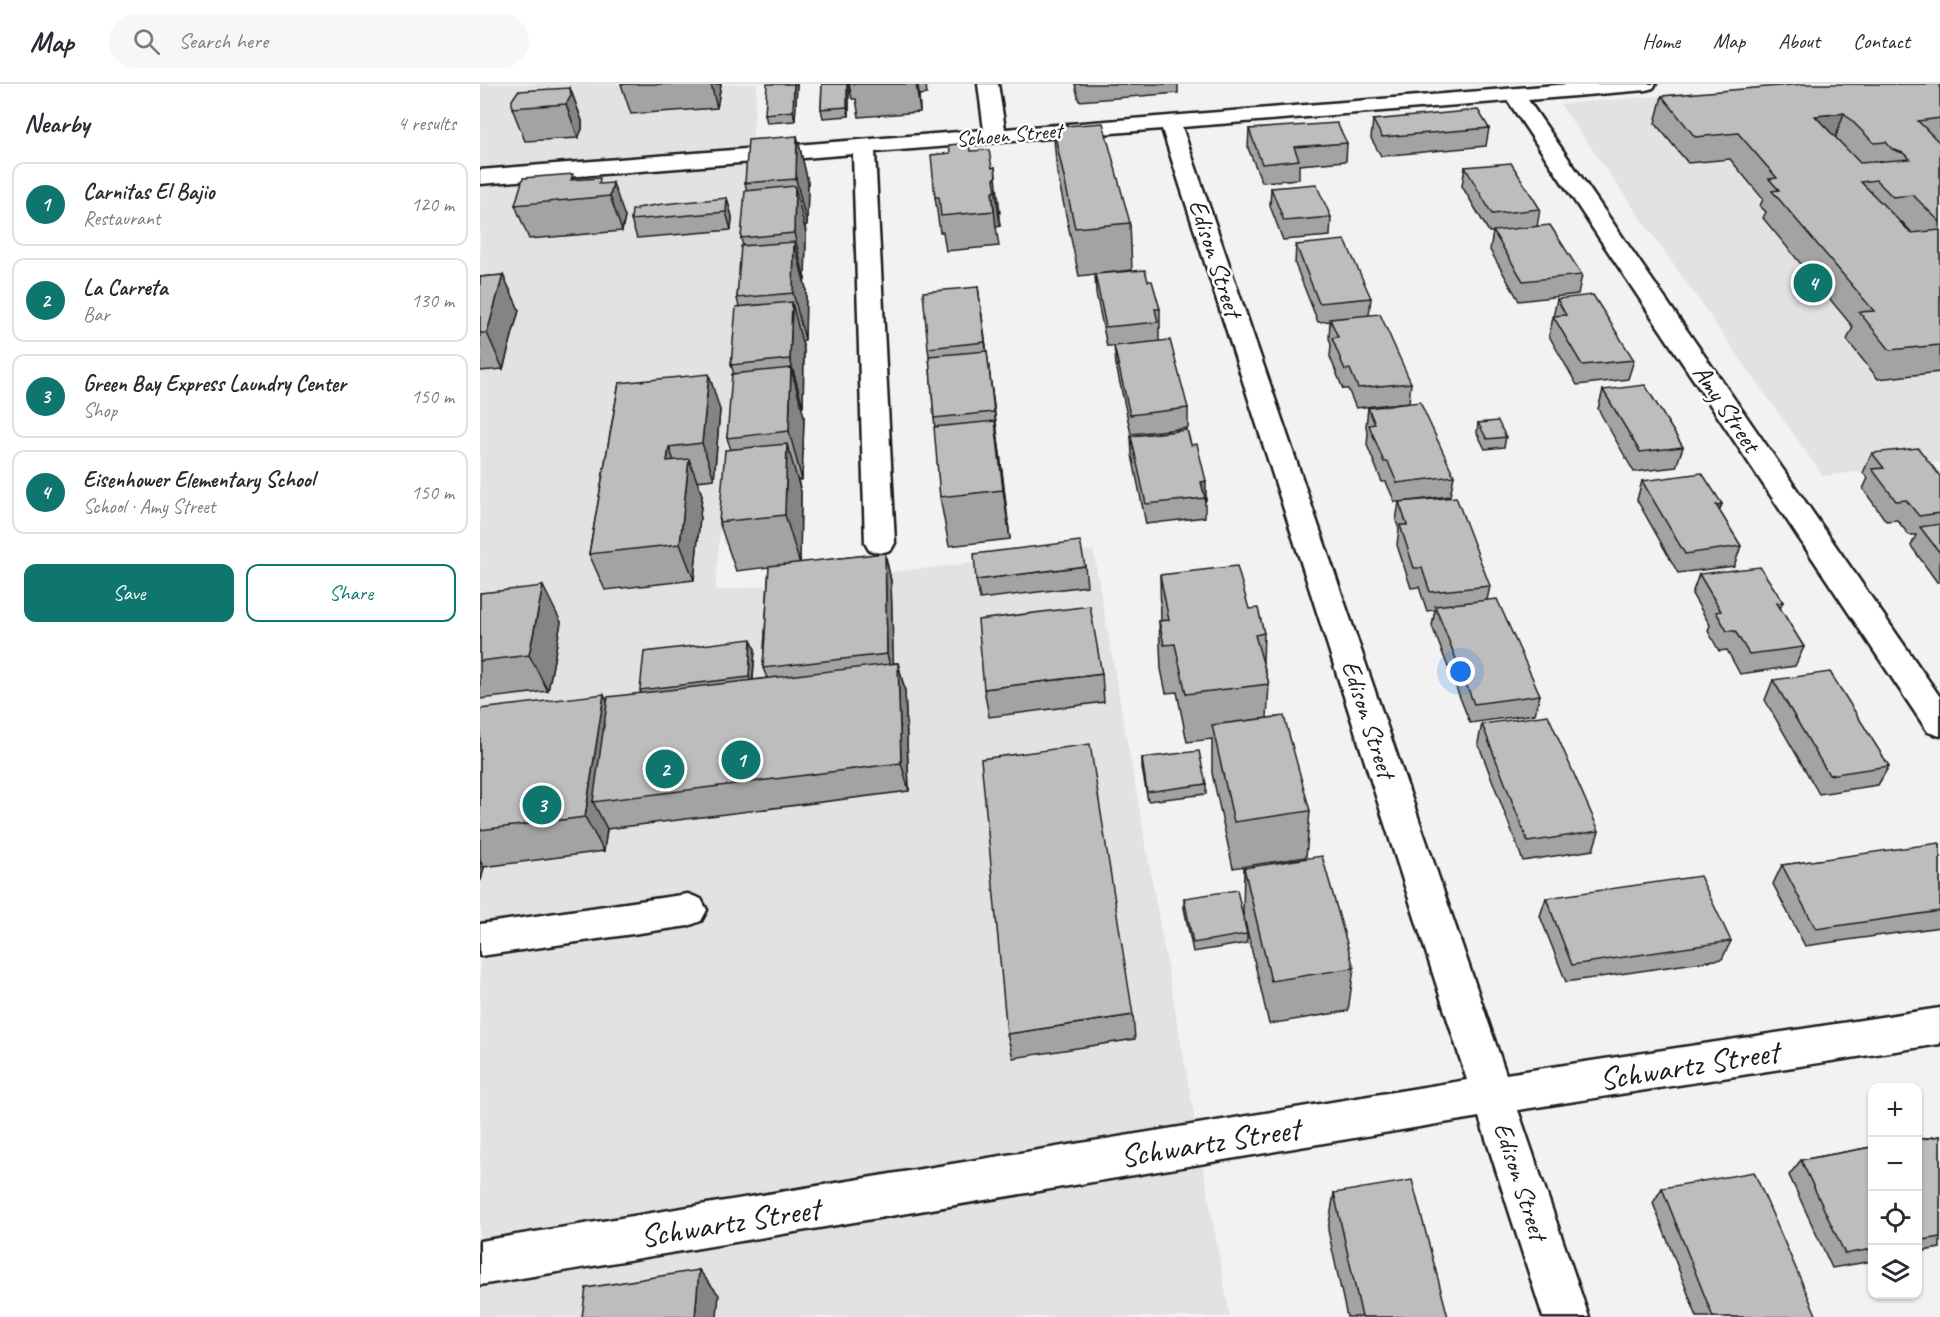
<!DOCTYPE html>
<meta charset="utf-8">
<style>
body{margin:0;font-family:Caveat,sans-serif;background:#f7f7f7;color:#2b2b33}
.controls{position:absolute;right:18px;bottom:18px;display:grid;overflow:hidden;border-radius:12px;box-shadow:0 2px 4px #0004}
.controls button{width:54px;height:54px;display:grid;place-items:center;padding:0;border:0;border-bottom:2px solid #e1e1e2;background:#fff;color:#2b2b33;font:30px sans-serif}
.you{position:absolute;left:981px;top:588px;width:21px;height:21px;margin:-15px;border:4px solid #fff;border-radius:50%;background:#1a73e8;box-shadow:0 0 0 9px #1a73e833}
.badge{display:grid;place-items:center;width:39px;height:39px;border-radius:50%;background:#0f766e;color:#fff;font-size:20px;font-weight:700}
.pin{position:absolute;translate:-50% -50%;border:3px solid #fff;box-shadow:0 2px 6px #0006}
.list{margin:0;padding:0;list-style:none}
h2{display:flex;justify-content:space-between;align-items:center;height:78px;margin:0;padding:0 24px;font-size:26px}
h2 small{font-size:20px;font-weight:400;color:#7c7c81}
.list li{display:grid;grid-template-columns:39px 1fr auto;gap:18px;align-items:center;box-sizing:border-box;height:84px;margin:0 12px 12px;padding:0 12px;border:2px solid #e1e1e2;border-radius:12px}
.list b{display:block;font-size:22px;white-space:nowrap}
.list p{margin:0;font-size:20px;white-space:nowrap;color:#7c7c81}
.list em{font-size:20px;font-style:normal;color:#7c7c81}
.actions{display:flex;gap:12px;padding:18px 24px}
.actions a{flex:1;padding:14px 0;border:2px solid #0f766e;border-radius:12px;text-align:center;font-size:21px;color:#0f766e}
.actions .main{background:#0f766e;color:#fff}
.icon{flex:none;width:33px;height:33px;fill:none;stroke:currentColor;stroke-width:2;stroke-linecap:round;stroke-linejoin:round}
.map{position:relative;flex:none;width:1460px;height:1233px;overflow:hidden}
header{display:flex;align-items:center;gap:36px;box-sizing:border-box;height:84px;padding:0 30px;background:#fff;border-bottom:2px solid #e1e1e2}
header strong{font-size:28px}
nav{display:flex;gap:33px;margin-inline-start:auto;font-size:21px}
.search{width:420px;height:54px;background:#f7f7f7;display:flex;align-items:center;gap:15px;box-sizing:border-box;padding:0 21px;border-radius:33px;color:#7c7c81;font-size:22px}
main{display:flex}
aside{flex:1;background:#fff}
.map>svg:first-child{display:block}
.built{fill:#e2e2e2}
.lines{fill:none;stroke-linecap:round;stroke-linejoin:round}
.minor-casing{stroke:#1c1c1c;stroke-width:5}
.minor{fill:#fff;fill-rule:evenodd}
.wall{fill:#a3a3a3;stroke:#1c1c1c;stroke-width:1.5;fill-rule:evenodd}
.shaded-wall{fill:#848484;stroke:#1c1c1c;stroke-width:1.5}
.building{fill:#bdbdbd;stroke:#1c1c1c;stroke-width:1.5;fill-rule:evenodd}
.labels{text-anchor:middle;stroke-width:5;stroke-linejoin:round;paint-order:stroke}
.far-street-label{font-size:22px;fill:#1c1c1c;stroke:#fff}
.street-label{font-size:26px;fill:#1c1c1c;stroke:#fff}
.near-street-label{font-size:32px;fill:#1c1c1c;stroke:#fff}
</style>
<header>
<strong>Map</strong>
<div class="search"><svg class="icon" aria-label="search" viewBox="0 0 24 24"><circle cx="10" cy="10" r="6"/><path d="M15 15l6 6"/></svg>Search here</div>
<nav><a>Home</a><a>Map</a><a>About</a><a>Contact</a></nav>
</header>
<main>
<aside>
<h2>Nearby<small>4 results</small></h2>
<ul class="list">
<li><span class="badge">1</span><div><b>Carnitas El Bajio</b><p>Restaurant</p></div><em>120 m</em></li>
<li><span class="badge">2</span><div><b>La Carreta</b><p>Bar</p></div><em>130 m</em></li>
<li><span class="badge">3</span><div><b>Green Bay Express Laundry Center</b><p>Shop</p></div><em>150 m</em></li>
<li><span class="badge">4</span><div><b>Eisenhower Elementary School</b><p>School · Amy Street</p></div><em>150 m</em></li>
</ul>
<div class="actions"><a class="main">Save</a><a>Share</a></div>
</aside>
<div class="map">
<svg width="1460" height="1233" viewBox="0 0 1460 1233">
<rect width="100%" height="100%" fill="#f2f2f2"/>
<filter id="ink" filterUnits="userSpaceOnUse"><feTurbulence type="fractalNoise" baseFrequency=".0167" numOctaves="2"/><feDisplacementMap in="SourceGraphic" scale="12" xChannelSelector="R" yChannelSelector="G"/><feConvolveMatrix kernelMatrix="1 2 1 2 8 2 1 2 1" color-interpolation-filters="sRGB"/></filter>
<g filter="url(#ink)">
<g class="built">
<polygon points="0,0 277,0 235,507 613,466 750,1233 0,1233"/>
<polygon points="1328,0 1460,0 1460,378 1343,392 1080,20"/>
</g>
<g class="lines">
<defs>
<g id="minor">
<polygon points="498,0 518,0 525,45 1089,0 1176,0 1173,4 1166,6 1048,16 1460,613 1460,652 1448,648 1028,17 702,43 1026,990 1460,924 1460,960 1038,1026 1109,1233 1063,1233 999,1033 0,1201 0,1157 987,996 682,45 395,68 415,459 411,466 400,469 389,466 385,459 373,70 0,100 0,86 504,46"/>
<polygon points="208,810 221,815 227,826 221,837 208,842 0,872 0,840"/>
</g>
</defs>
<use href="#minor" class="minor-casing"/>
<use href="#minor" class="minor"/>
</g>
<g class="wall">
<polygon points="141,0 241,0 237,24 151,30"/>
<polygon points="317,0 315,37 287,39 285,30"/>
<polygon points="342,0 446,0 447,10 439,11 440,28 379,33 376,15 372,15 369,0 369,32 343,34 341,25"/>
<polygon points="595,0 698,0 698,9 599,17"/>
<path d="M1460,0V288L1398,295L1367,256L1373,243L1283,134L1286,128L1280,122L1283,115L1250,75L1208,79L1175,39L1182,12ZM1420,138H1422L1432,149H1431Z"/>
<polygon points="90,4 102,37 102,45 98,54 45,57 32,24"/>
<polygon points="893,36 1009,44 1006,62 901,72 891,54"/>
<polygon points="573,43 650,139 652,186 599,192 577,89"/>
<polygon points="769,45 867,59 866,77 819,81 819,95 782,98 768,64"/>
<polygon points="317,52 328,98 327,141 325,141 326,149 325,196 324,196 326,205 325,256 322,257 324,266 323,323 321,323 324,332 322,396 318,396 321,408 320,479 405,469 411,497 413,579 418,579 425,607 429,707 127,745 124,767 4,783 1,796 0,796 0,625 127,618 161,609 160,606 275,565 273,596 287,594 283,584 289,483 256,487 239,438 251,366 247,354 254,290 251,281 259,223 257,214 263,162 261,154 267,107 265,99"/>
<polygon points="490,67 512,84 515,83 520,129 518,129 520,142 516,143 519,162 466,167 463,148 460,148 455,113"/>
<polygon points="985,83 1060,125 1057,143 1102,191 1098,210 1039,217 1010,166 1013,148 1009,148 982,102"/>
<polygon points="122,100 145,133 142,147 49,155 35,121"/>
<polygon points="791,104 851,133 850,152 803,156 790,122"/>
<polygon points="247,114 252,133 251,146 157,154 151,136"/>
<polygon points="816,161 891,214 889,231 931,299 929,318 876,324 868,305 863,305 850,273 851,261 849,254 850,237 838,238 815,180"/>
<polygon points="615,190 668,197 680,225 680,244 679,244 679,257 708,324 708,344 651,350 636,281 634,262 627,262 616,209"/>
<polygon points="23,191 39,226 23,285 0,287 0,193"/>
<polygon points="498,203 513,315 530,455 469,462 460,413 455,343 454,334 449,272 448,264"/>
<polygon points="1077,215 1154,276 1148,295 1097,301 1069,252"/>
<polygon points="139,299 240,326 234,395 217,397 222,411 214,496 125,506 109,470"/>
<polygon points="1123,306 1203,363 1196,383 1154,388 1118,325"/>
<polygon points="888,324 974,392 970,412 921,418 1010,502 1007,516 1060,611 1055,630 990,639 952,542 955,526 947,527 939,503 931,504 917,461 919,445 916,437 919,418 915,418 906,398 902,398 887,361 888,349 886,343"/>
<polygon points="998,339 1026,353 1024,363 1005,365 997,349"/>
<polygon points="707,346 726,416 725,417 725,433 666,440 652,371 651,352"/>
<polygon points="1392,369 1460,392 1460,498 1457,498 1431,462 1436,451 1429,451 1417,436 1406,437 1383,405 1388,394 1383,389"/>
<polygon points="1162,397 1242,420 1239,427 1261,462 1254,482 1198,489 1157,416"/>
<polygon points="605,482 607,502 500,515 496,496"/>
<polygon points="1219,490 1303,518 1300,525 1324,563 1315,582 1260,590 1247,566 1239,567 1228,547 1230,541 1212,510"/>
<polygon points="680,491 769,525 784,549 783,578 789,600 787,634 830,727 826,773 753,784 732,689 732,655 707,658 697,608 686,609 681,585 679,537 681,537"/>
<polygon points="0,509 81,538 68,607 0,615"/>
<polygon points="622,590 624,618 509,633 504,605"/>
<polygon points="1293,596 1409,682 1398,701 1339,710 1285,616"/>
<polygon points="1002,640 1119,747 1113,766 1043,777 998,659"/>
<polygon points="662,674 726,700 726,710 668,717 662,684"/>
<polygon points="1460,760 1460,843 1325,862 1293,800 1302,781"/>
<polygon points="764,784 874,884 868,927 789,940 763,829"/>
<polygon points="704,814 767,850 767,859 713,868 704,824"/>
<polygon points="1066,814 1251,857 1242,875 1086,898 1060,832"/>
<polygon points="653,931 655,955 533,974 527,950"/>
<polygon points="1460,1052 1460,1164 1437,1168 1437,1056"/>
<polygon points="1392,1063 1392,1177 1352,1184 1309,1091 1321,1076"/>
<polygon points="1182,1104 1337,1233 1217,1233 1173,1119"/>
<polygon points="854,1109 968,1233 867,1233 848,1146"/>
</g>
<g class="shaded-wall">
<polygon points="231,0 241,0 237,24"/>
<polygon points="314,0 317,0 315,37 313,27"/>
<polygon points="367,0 369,0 369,32 367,23"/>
<polygon points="436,0 438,0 439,11 440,28"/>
<polygon points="90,4 102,37 102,45 98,54 86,20"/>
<polygon points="1364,29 1355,55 1335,32"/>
<polygon points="317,52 328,98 327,141 316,95"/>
<polygon points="133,99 145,133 142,147 130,112"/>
<polygon points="315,102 326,149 325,196 314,149"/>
<polygon points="516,107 520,142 516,143 512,108"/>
<polygon points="247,114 252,133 251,146 246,128"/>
<polygon points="314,158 326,205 325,256 313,209"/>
<polygon points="23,191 39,226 23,285 7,249"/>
<polygon points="498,203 513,315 521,377 505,258"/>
<polygon points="312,218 324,266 323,323 310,275"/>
<polygon points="311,284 324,332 322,396 309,347"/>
<polygon points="229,290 240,326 234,395 222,359"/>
<polygon points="515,337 522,386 530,455 523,406"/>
<polygon points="307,360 321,408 320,480 305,431"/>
<polygon points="189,363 202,399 187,377"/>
<polygon points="209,375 222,411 214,496 200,460"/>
<polygon points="726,397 726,416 725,417 721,398"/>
<polygon points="1242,420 1234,440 1236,421"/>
<polygon points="405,469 411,497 414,598 407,570"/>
<polygon points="63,502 81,538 68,607 49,571"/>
<polygon points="271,555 275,565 272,602 269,593"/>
<polygon points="418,579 425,607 429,707 421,679"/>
<polygon points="124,610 141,646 113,718 127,745 124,767 105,733"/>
<polygon points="0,777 4,783 1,796 0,795"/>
<polygon points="219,1186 239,1211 237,1233 215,1233"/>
</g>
<g class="building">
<polygon points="287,0 314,0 313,27 285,30"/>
<polygon points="342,0 367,0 367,23 341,25"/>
<path d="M1323,0H1460V34L1438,37L1460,59V138L1433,111L1413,113L1396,96L1381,98L1431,149L1460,146V261L1410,266L1379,228L1394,227L1292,107L1299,106L1289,95L1297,94L1258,49L1215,53L1182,12ZM1364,29L1394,59L1406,58L1412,65L1423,69L1430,75L1380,79L1335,32Z"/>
<polygon points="90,4 91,12 86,20 32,24 32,16 38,7"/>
<polygon points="998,26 1009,44 902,53 893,36"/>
<polygon points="623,39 650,139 595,144 573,43"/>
<polygon points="857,39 867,59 814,63 819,76 782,80 769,45"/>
<polygon points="317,52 316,95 265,99 268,56"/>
<polygon points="489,59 490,67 509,66 512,84 515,83 516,94 514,95 516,107 512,108 514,127 461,132 459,113 455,113 451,71 470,69 469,61"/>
<polygon points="1031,79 1060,125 1012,130 985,83"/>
<polygon points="93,90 91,96 120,94 119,100 133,99 130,112 35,121 43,94"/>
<polygon points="836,100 851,133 804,137 791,104"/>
<polygon points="315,102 314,149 261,154 265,107"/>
<polygon points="247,114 246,128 151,136 152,126 157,126 157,124 183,120"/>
<polygon points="1070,141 1102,191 1043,197 1013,147"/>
<polygon points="865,156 891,214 839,219 816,161"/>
<polygon points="314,158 313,209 257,214 261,162"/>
<polygon points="665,186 668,197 672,197 680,225 675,225 678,238 626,243 615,190"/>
<polygon points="23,191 7,249 0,249 0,193"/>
<polygon points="498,203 505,258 448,264 443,208"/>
<polygon points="1113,211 1154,276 1102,281 1073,232 1086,231 1077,215"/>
<polygon points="312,218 310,275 251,281 256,223"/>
<polygon points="900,230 931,299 878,304 870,285 865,286 852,254 858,253 850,235"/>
<polygon points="690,256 708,324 650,331 634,262"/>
<polygon points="507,267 514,328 454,334 449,272"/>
<polygon points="311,284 309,347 247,354 252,290"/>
<polygon points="229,290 222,359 189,363 187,377 209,375 200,460 109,470 139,299"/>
<polygon points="1165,301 1203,363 1160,368 1123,306"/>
<polygon points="940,318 974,392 917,399 908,378 904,378 889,341 895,340 888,324"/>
<polygon points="515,337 523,406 460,413 454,343"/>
<polygon points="1018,337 1026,353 1007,355 998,339"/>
<polygon points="707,346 711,361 717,360 726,397 721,398 725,414 666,420 651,352"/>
<polygon points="307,360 305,431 239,438 245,366"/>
<polygon points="1438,364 1460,392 1460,429 1439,432 1426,416 1416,417 1392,385 1404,384 1392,369"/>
<polygon points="1222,389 1242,420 1236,421 1261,462 1205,470 1162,397"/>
<polygon points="976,413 1010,502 950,508 942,484 934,484 920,441 927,441 919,418"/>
<polygon points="1460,440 1460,469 1440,443"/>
<polygon points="600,457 605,482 496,496 494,470"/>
<polygon points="405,469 407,570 283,584 289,482"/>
<polygon points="757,482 769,525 778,524 784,549 775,551 789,600 706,610 695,560 684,561 679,537 689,536 680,491"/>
<polygon points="1280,483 1303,518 1297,519 1324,563 1269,570 1255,547 1247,547 1236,528 1241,527 1219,490"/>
<polygon points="63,502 49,571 0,577 0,509"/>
<polygon points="1017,515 1060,611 994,620 955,522"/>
<polygon points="610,522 622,590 504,605 498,536"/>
<polygon points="271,555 269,593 160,606 164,568"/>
<polygon points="418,579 421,679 113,718 128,613"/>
<polygon points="1350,588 1409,682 1349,691 1293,596"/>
<polygon points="124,610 105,733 0,746 0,625"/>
<polygon points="1068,631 1119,747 1048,758 1002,640"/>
<polygon points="804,632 830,727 754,738 732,641"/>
<polygon points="610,660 653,931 527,950 501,675"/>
<polygon points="719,667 726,700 667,708 662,674"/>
<polygon points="1459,759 1460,760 1460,827 1336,845 1302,781"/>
<polygon points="842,772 874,884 791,897 764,784"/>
<polygon points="1220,792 1251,857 1092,881 1066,814"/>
<polygon points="757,806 767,850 713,859 704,814"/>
<polygon points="1460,1052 1460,1153 1437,1157 1437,1056"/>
<polygon points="1392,1063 1392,1165 1365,1170 1321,1076"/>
<polygon points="1274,1088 1337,1233 1233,1233 1182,1104"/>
<polygon points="932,1096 968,1233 882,1233 854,1109"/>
<polygon points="219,1186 215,1233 102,1233 106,1204"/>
</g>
</g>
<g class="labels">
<g class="far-street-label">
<text transform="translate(529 50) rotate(-5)" y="8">Schoen Street</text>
</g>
<g class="street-label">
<text transform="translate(736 174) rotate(72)" y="9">Edison Street</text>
<text transform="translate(1247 324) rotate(56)" y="9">Amy Street</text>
<text transform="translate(889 635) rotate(72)" y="9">Edison Street</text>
<text transform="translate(1041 1097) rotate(72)" y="9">Edison Street</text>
</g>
<g class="near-street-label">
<text transform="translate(1209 981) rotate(-9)" y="11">Schwartz Street</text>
<text transform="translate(730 1058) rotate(-9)" y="11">Schwartz Street</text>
<text transform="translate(250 1138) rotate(-9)" y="11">Schwartz Street</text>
</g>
</g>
</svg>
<div class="controls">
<button>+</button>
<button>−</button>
<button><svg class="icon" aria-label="locate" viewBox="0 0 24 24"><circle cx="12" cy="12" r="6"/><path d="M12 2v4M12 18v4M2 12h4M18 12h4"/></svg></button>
<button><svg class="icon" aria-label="layers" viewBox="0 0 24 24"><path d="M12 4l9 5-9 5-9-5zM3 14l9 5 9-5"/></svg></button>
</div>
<div class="you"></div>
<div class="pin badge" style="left:261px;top:676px">1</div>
<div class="pin badge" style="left:185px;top:685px">2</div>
<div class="pin badge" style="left:62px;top:721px">3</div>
<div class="pin badge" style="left:1333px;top:199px">4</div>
</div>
</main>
